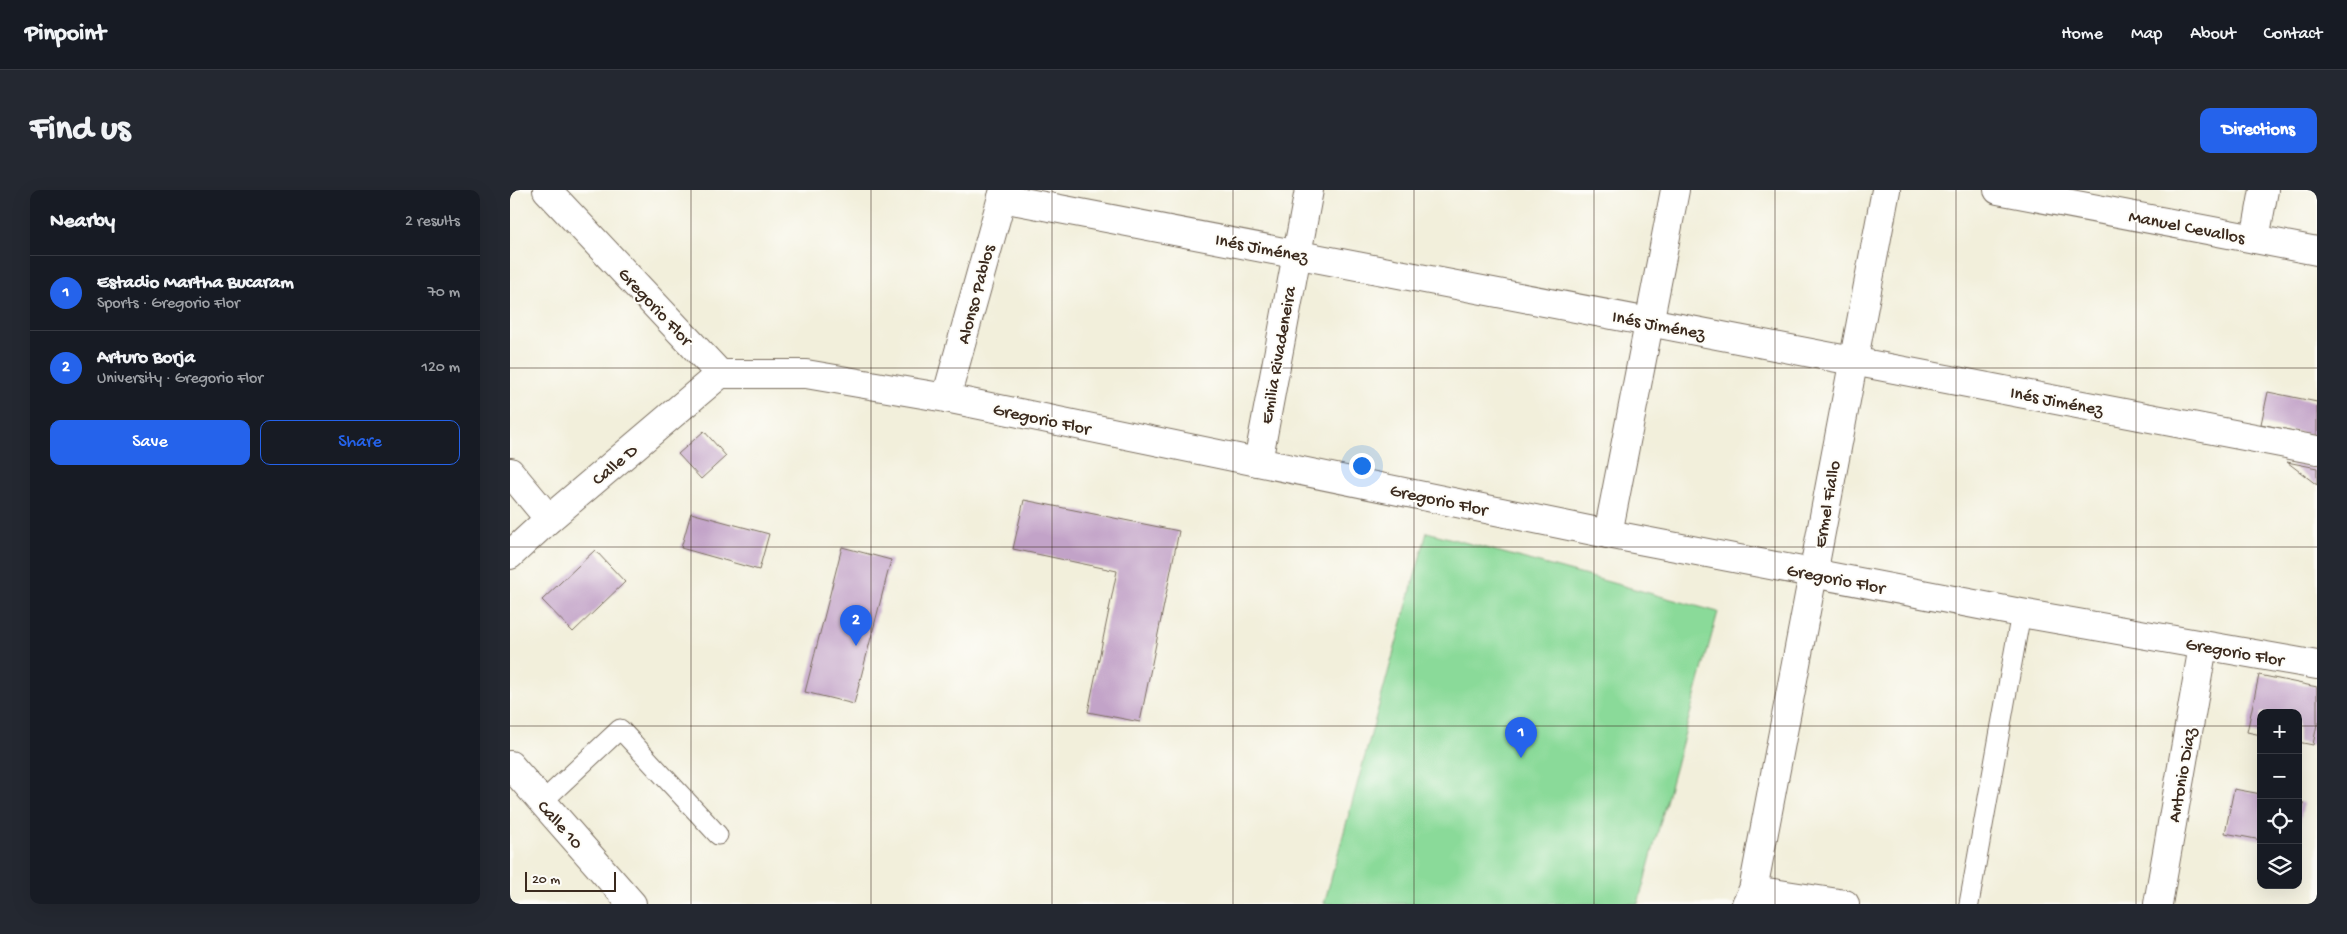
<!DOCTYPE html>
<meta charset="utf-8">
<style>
body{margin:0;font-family:"Gochi Hand",sans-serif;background:#242831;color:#f1f3f6}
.controls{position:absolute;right:15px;bottom:15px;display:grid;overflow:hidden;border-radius:10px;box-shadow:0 5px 20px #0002}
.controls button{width:45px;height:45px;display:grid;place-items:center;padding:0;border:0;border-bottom:1px solid #363941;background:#171b24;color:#f1f3f6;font:25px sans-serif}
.scale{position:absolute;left:15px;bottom:12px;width:91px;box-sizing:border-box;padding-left:5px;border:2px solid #3b2a1e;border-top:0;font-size:14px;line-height:18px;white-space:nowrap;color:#3b2a1e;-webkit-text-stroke:4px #fdfcf7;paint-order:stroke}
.you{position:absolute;left:851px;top:275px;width:18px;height:18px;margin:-12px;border:4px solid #fff;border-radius:50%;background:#1a73e8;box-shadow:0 0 0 8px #1a73e833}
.badge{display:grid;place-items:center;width:32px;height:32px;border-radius:50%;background:#2563eb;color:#fff;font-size:16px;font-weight:700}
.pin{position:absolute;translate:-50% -41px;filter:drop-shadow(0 1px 2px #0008)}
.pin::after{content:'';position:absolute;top:26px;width:18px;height:15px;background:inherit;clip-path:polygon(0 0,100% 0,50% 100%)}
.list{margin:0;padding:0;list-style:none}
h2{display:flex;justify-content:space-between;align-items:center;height:65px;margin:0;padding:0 20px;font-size:21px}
h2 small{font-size:16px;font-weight:400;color:#9ea1a6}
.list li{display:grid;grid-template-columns:32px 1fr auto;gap:15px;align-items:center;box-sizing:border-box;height:75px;padding:0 20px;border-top:1px solid #363941}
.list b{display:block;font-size:19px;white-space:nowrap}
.list p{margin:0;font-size:16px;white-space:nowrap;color:#9ea1a6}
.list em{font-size:16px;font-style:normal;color:#9ea1a6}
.actions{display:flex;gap:10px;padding:15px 20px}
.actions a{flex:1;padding:11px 0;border:1px solid #2563eb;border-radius:10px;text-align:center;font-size:18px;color:#2563eb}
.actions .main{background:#2563eb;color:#fff}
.icon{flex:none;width:28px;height:28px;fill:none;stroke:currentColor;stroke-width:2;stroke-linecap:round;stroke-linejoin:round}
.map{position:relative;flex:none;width:1807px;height:714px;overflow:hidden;border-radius:10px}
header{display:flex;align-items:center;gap:30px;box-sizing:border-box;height:70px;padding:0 25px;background:#171b24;border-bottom:1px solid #363941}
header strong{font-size:24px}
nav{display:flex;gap:28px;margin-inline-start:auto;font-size:18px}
.intro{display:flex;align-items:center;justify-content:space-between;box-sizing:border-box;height:120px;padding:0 30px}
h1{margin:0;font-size:35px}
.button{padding:12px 22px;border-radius:10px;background:#2563eb;color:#fff;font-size:18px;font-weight:700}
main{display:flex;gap:30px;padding:0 30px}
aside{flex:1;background:#171b24;border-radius:10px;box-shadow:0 5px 20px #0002}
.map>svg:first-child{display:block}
.green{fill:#8ada99;stroke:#62825c}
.building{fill:#c2a3c8}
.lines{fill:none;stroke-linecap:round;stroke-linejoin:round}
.service-casing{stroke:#7b6f60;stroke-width:21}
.minor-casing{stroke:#7b6f60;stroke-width:30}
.service{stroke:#fff;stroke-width:19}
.minor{stroke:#fff;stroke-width:28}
.grid{fill:none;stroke:#3b2a1e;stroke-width:1;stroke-opacity:0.55}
.labels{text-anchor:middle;stroke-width:4;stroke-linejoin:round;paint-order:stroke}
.street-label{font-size:18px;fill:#3b2a1e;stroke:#fdfcf7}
</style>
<header>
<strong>Pinpoint</strong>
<nav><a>Home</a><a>Map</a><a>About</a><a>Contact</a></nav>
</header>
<div class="intro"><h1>Find us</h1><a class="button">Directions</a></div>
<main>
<aside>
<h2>Nearby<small>2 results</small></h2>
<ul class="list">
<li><span class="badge">1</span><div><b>Estadio Martha Bucaram</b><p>Sports · Gregorio Flor</p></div><em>70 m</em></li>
<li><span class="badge">2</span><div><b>Arturo Borja</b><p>University · Gregorio Flor</p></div><em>120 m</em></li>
</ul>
<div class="actions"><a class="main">Save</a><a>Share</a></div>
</aside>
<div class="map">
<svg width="1807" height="714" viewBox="0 0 1807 714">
<rect width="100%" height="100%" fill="#fdfcf7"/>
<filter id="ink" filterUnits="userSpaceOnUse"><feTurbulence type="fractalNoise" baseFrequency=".02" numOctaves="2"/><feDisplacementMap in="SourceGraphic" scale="10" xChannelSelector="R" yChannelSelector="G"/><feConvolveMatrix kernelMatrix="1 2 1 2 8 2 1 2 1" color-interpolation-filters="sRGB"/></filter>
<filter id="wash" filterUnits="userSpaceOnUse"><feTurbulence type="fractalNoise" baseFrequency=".0096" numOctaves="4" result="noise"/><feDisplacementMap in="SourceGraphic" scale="20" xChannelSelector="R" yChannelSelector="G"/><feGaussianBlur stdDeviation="1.12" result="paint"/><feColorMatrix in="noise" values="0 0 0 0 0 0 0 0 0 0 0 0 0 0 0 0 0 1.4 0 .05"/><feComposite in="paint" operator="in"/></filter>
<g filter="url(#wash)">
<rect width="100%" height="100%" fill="#f2efdb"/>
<polygon class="green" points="917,342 1208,422 1128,714 814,714"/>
<g id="blocks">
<g class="building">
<polygon points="1758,202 1807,212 1807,246 1751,234"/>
<polygon points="194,241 216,266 191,289 168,264"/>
<polygon points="1777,272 1807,278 1807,295"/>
<polygon points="514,310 669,341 630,532 578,522 607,381 503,359"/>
<polygon points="181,323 259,344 249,380 171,358"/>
<polygon points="332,357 381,370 344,514 295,502"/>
<polygon points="85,360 115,392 63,442 32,410"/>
<polygon points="1749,485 1807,497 1807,534 1803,555 1788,552 1788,523 1751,523 1751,545 1737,542"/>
<polygon points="1724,599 1751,604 1751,650 1715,643"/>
<polygon points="1788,612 1794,613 1789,637 1788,637"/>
</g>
</g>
</g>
<g filter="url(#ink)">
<use href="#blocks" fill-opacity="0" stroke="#7b6f60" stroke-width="1"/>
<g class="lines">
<defs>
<g id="service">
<polyline points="32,612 110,539 208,645"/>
<polyline points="1459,714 1511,423"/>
</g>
<g id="minor">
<polyline points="37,0 210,184 296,184 436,208 1098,344 1511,423 1807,475"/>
<polyline points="1488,0 1807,61"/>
<polyline points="492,8 1807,260"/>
<polyline points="1745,49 1754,0"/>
<polyline points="436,208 494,0"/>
<polyline points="748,272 799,0"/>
<polyline points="0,282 39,329"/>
<polyline points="1098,344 1165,0"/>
<polyline points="0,365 39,329 210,184"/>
<polyline points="0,575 122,714"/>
<polyline points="1243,700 1335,714"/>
<polyline points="1236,714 1243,700 1376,0"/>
<polyline points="1648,714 1693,456"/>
</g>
</defs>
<use href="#service" class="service-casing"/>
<use href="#minor" class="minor-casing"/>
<use href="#service" class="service"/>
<use href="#minor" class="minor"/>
</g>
</g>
<path class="grid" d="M181,0V714M361,0V714M542,0V714M723,0V714M904,0V714M1084,0V714M1265,0V714M1446,0V714M1626,0V714M0,178H1807M0,357H1807M0,536H1751M1788,536H1807"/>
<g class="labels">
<g class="street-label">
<text transform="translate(1677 36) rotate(11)" y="6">Manuel Cevallos</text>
<text transform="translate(752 57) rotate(11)" y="6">Inés Jiménez</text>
<text transform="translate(465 104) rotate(-75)" y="6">Alonso Pablos</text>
<text transform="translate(146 116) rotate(47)" y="6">Gregorio Flor</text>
<text transform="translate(1149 134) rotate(11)" y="6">Inés Jiménez</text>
<text transform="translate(767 165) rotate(-80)" y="6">Emilia Rivadeneira</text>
<text transform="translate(1547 210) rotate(11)" y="6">Inés Jiménez</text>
<text transform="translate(532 228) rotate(12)" y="6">Gregorio Flor</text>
<text transform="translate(104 274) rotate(-40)" y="6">Calle D</text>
<text transform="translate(929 309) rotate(12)" y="6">Gregorio Flor</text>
<text transform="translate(1316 314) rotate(-80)" y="6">Ermel Fiallo</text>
<text transform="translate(1326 388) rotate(11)" y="6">Gregorio Flor</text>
<text transform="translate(1725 461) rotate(10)" y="6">Gregorio Flor</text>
<text transform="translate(1671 585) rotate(-80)" y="6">Antonio Diaz</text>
<text transform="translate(51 634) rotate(48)" y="6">Calle 10</text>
</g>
</g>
</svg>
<div class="controls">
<button>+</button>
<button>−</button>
<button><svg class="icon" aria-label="locate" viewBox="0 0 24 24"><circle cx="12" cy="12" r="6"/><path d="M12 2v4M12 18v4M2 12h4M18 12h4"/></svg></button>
<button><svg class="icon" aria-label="layers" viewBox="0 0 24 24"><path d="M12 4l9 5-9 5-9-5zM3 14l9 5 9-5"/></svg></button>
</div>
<div class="scale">20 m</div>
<div class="you"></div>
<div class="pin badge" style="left:1011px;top:568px">1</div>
<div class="pin badge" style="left:346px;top:456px">2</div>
</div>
</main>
